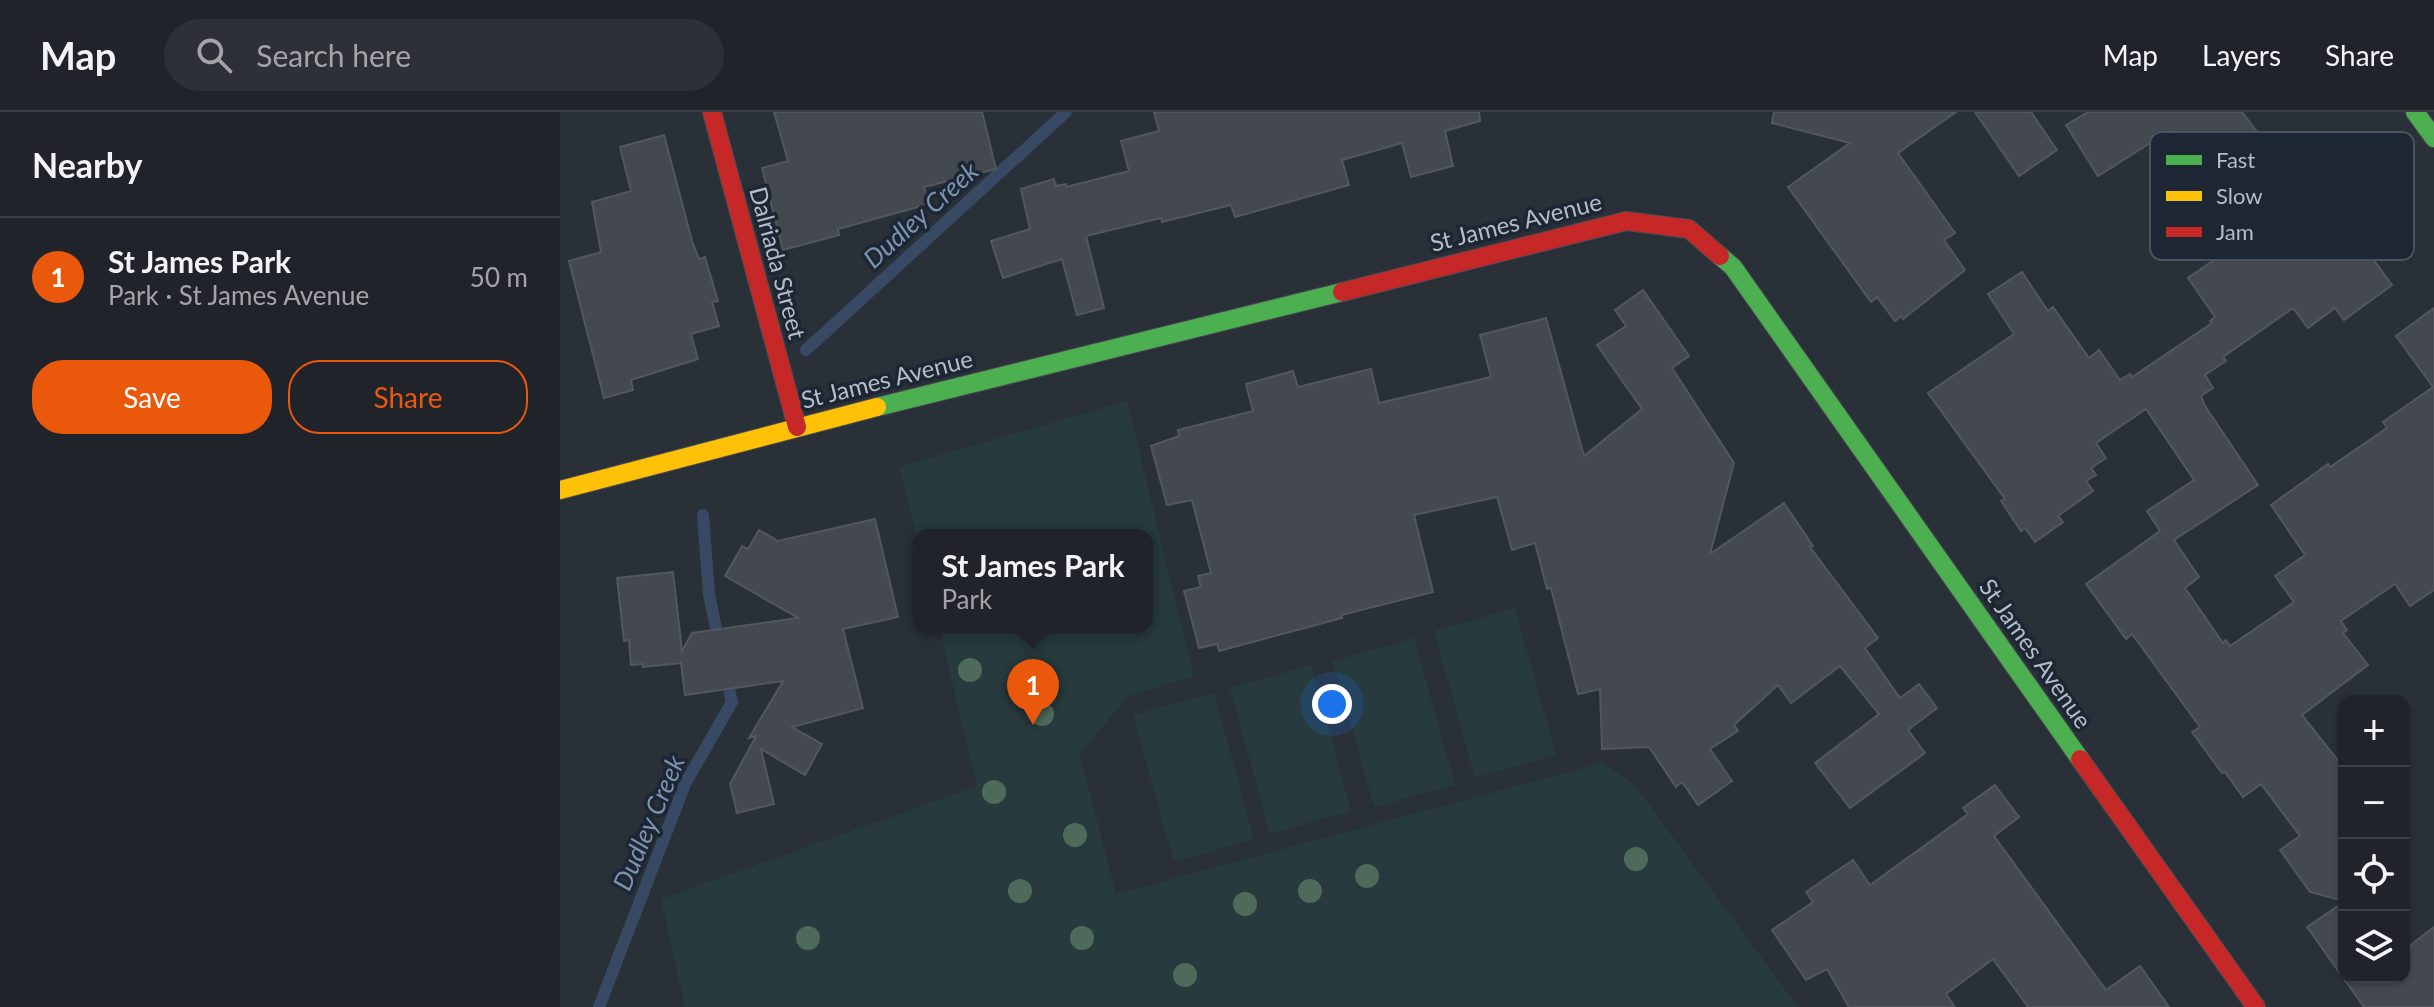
<!DOCTYPE html>
<meta charset="utf-8">
<style>
body{margin:0;font-family:Lato,sans-serif;background:#2d3036;color:#f1f3f6}
.controls{position:absolute;right:24px;bottom:24px;display:grid;overflow:hidden;border-radius:16px;box-shadow:0 2px 6px #0004}
.controls button{width:72px;height:72px;display:grid;place-items:center;padding:0;border:0;border-bottom:2px solid #3d4147;background:#20242a;color:#f1f3f6;font:40px sans-serif}
.you{position:absolute;left:772px;top:592px;width:28px;height:28px;margin:-20px;border:6px solid #fff;border-radius:50%;background:#1a73e8;box-shadow:0 0 0 12px #1a73e833}
.badge{display:grid;place-items:center;width:52px;height:52px;border-radius:50%;background:#ea580c;color:#fff;font-size:26px;font-weight:700}
.pin{position:absolute;translate:-50% -66px;filter:drop-shadow(0 2px 4px #0008)}
.pin::after{content:'';position:absolute;top:42px;width:28px;height:24px;background:inherit;clip-path:polygon(0 0,100% 0,50% 100%)}
.popup{position:absolute;left:353px;top:417px;width:240px;height:104px;box-sizing:border-box;display:grid;place-content:center;border-radius:16px;background:#20242a;filter:drop-shadow(0 2px 6px #0005);font-size:26px;white-space:nowrap;color:#a2a4a8}
.popup b{font-size:30px;color:#f1f3f6}
.popup::after{content:'';position:absolute;left:50%;top:100%;margin-left:-16px;border:16px solid transparent;border-top-color:#20242a}
.list{margin:0;padding:0;list-style:none}
h2{display:flex;justify-content:space-between;align-items:center;height:104px;margin:0;padding:0 32px;font-size:34px}
h2 small{font-size:26px;font-weight:400;color:#a2a4a8}
.list li{display:grid;grid-template-columns:52px 1fr auto;gap:24px;align-items:center;box-sizing:border-box;height:120px;padding:0 32px;border-top:2px solid #3d4147}
.list b{display:block;font-size:30px;white-space:nowrap}
.list p{margin:0;font-size:26px;white-space:nowrap;color:#a2a4a8}
.list em{font-size:26px;font-style:normal;color:#a2a4a8}
.actions{display:flex;gap:16px;padding:24px 32px}
.actions a{flex:1;padding:18px 0;border:2px solid #ea580c;border-radius:32px;text-align:center;font-size:28px;color:#ea580c}
.actions .main{background:#ea580c;color:#fff}
.icon{flex:none;width:44px;height:44px;fill:none;stroke:currentColor;stroke-width:2;stroke-linecap:round;stroke-linejoin:round}
.map{position:relative;flex:none;width:1874px;height:895px;overflow:hidden}
header{display:flex;align-items:center;gap:48px;box-sizing:border-box;height:112px;padding:0 40px;background:#20242a;border-bottom:2px solid #3d4147}
header strong{font-size:38px}
nav{display:flex;gap:44px;margin-inline-start:auto;font-size:28px}
.search{width:560px;height:72px;background:#2d3036;display:flex;align-items:center;gap:20px;box-sizing:border-box;padding:0 28px;border-radius:44px;color:#a2a4a8;font-size:30px}
main{display:flex}
aside{flex:1;background:#20242a}
.map>svg:first-child{display:block}
.green{fill:#273a3e}
.lines{fill:none;stroke-linecap:round;stroke-linejoin:round}
.stream{stroke:#384963;stroke-width:12}
.building{fill:#444950;stroke:#52575f;stroke-width:2}
.fast-casing{stroke:#484c53;stroke-width:20}
.slow-casing{stroke:#484c53;stroke-width:20}
.jam-casing{stroke:#484c53;stroke-width:20}
.fast{stroke:#4caf50;stroke-width:18}
.slow{stroke:#ffc107;stroke-width:18}
.jam{stroke:#c62828;stroke-width:18}
.tree{fill:#4e6a5a}
.labels{text-anchor:middle;stroke-width:7;stroke-linejoin:round;paint-order:stroke}
.street-label{font-size:24px;fill:#b4bcc9;stroke:#1d2633}
.water-label{font-size:26px;font-style:italic;fill:#7c92b1;stroke:#1d2633}
.key{fill:#1d2633;stroke:#4a5360;stroke-width:2}
.key-label{font-size:22px;fill:#b4bcc9}
</style>
<header>
<strong>Map</strong>
<div class="search"><svg class="icon" aria-label="search" viewBox="0 0 24 24"><circle cx="10" cy="10" r="6"/><path d="M15 15l6 6"/></svg>Search here</div>
<nav><a>Map</a><a>Layers</a><a>Share</a></nav>
</header>
<main>
<aside>
<h2>Nearby<small></small></h2>
<ul class="list">
<li><span class="badge">1</span><div><b>St James Park</b><p>Park · St James Avenue</p></div><em>50 m</em></li>
</ul>
<div class="actions"><a class="main">Save</a><a>Share</a></div>
</aside>
<div class="map">
<svg width="1874" height="895" viewBox="0 0 1874 895">
<rect width="100%" height="100%" fill="#2a3038"/>
<g class="green">
<polygon points="567,289 634,564 567,585 520,642 556,782 1042,651 1074,672 1238,895 125,895 101,787 417,674 379,515 587,515 587,423 359,423 359,435 339,355"/>
<polygon points="955,496 996,643 915,666 874,519"/>
<polygon points="854,526 895,673 814,695 773,549"/>
<polygon points="751,553 791,699 710,722 670,576"/>
<polygon points="654,581 694,727 614,750 573,603"/>
</g>
<g class="lines">
<g class="stream">
<polyline points="246,238 506,0"/>
<polyline points="143,403 149,482 159,531"/>
<polyline points="39,895 125,672 172,590 165,560"/>
</g>
</g>
<g class="building">
<polygon points="214,0 422,0 436,57 364,75 369,92 278,117 279,123 223,138 202,56 228,49"/>
<polygon points="594,0 919,0 920,9 885,19 893,54 851,65 842,31 782,48 789,73 675,105 671,93 602,110 601,106 526,124 544,196 517,203 502,147 443,166 431,129 470,117 461,77 494,67 496,74 506,72 506,75 569,59 561,29 599,19"/>
<polygon points="1214,0 1396,0 1338,41 1395,121 1384,128 1405,158 1343,207 1341,204 1335,209 1317,185 1311,190 1228,75 1290,31 1212,11"/>
<polygon points="1415,0 1471,0 1497,38 1459,64"/>
<polygon points="1528,0 1682,0 1730,64 1737,58 1786,123 1792,118 1832,173 1784,208 1775,196 1748,216 1733,196 1663,245 1666,249 1645,263 1653,276 1641,284 1645,294 1698,373 1614,428 1639,465 1625,476 1663,531 1666,528 1670,534 1734,490 1715,464 1745,443 1711,393 1768,352 1770,355 1827,316 1823,310 1873,275 1836,224 1874,196 1874,478 1850,494 1835,472 1781,509 1787,518 1783,521 1808,553 1742,603 1784,656 1784,789 1750,780 1720,738 1740,724 1701,672 1683,685 1665,660 1662,661 1632,620 1640,615 1572,522 1566,527 1526,472 1600,419 1587,399 1634,368 1586,297 1536,331 1546,346 1531,356 1536,363 1526,369 1533,379 1498,404 1503,410 1475,430 1465,416 1461,419 1441,389 1445,387 1368,281 1454,222 1428,182 1462,160 1488,199 1493,195 1529,246 1539,238 1560,268 1570,262 1572,265 1652,211 1650,209 1655,205 1628,166 1684,127 1648,80 1650,78 1609,19 1538,64 1506,13"/>
<polygon points="104,23 132,129 139,147 145,145 158,189 152,190 159,214 131,222 138,247 71,268 73,278 44,286 9,149 41,140 32,90 71,79 60,35"/>
<polygon points="1083,178 1129,244 1112,256 1174,351 1150,442 1224,391 1253,434 1250,435 1318,526 1305,536 1340,586 1359,572 1377,596 1348,618 1365,641 1290,696 1255,651 1319,602 1280,554 1231,591 1218,573 1174,613 1178,619 1150,637 1172,669 1138,693 1122,670 1116,675 1089,635 1042,637 1040,577 1018,582 991,476 987,477 975,431 952,438 937,385 854,403 873,480 781,503 782,506 659,539 657,532 639,536 624,479 641,475 638,464 651,461 632,388 607,393 591,334 619,324 618,318 693,299 686,272 733,259 738,275 811,257 819,291 931,265 920,223 986,206 1024,344 1082,297 1037,233 1066,214 1055,198"/>
<polygon points="315,407 338,505 283,517 303,596 232,615 262,632 245,663 201,637 214,692 177,701 170,672 196,624 189,626 223,569 125,583 121,551 83,555 83,552 71,553 69,528 64,529 57,466 113,460 122,539 132,521 238,506 165,464 182,434 188,437 199,418 218,429"/>
<polygon points="1435,673 1459,705 1434,724 1546,878 1580,854 1609,895 1468,895 1433,847 1386,882 1395,895 1289,895 1267,857 1246,868 1212,818 1253,790 1246,780 1293,748 1310,773 1408,702 1403,696"/>
<polygon points="1784,790 1784,865 1844,865 1844,838 1874,815 1874,895 1804,895 1747,815"/>
</g>
<g class="lines">
<defs>
<g id="fast">
<polyline points="1855,0 1874,26"/>
<polyline points="1160,144 1173,155 1520,647"/>
<polyline points="317,295 782,180"/>
</g>
<polyline id="slow" points="0,378 317,295"/>
<g id="jam">
<polyline points="152,0 237,315"/>
<polyline points="782,180 1066,109 1129,117 1160,144"/>
<polyline points="1520,647 1696,895"/>
</g>
</defs>
<use href="#fast" class="fast-casing"/>
<use href="#slow" class="slow-casing"/>
<use href="#jam" class="jam-casing"/>
<use href="#fast" class="fast"/>
<use href="#slow" class="slow"/>
<use href="#jam" class="jam"/>
</g>
<g class="tree">
<circle cx="410" cy="558" r="12"/>
<circle cx="482" cy="602" r="12"/>
<circle cx="434" cy="680" r="12"/>
<circle cx="515" cy="723" r="12"/>
<circle cx="1076" cy="747" r="12"/>
<circle cx="807" cy="764" r="12"/>
<circle cx="460" cy="779" r="12"/>
<circle cx="750" cy="779" r="12"/>
<circle cx="685" cy="792" r="12"/>
<circle cx="248" cy="826" r="12"/>
<circle cx="522" cy="826" r="12"/>
<circle cx="625" cy="863" r="12"/>
</g>
<g class="labels">
<g class="street-label">
<text transform="translate(956 111) rotate(-14)" y="8">St James Avenue</text>
<text transform="translate(217 151) rotate(75)" y="8">Dalriada Street</text>
<text transform="translate(327 268) rotate(-14)" y="8">St James Avenue</text>
<text transform="translate(1475 542) rotate(55)" y="8">St James Avenue</text>
</g>
<g class="water-label">
<text transform="translate(361 103) rotate(-42)" y="9">Dudley Creek</text>
<text transform="translate(89 711) rotate(-67)" y="9">Dudley Creek</text>
</g>
</g>
<rect x="1590" y="20" width="264" height="128" rx="12" class="key"/>
<rect x="1606" y="43" width="36" height="10" fill="#4caf50"/>
<rect x="1606" y="79" width="36" height="10" fill="#ffc107"/>
<rect x="1606" y="115" width="36" height="10" fill="#c62828"/>
<g class="key-label">
<text x="1656" y="56">Fast</text>
<text x="1656" y="92">Slow</text>
<text x="1656" y="128">Jam</text>
</g>
</svg>
<div class="controls">
<button>+</button>
<button>−</button>
<button><svg class="icon" aria-label="locate" viewBox="0 0 24 24"><circle cx="12" cy="12" r="6"/><path d="M12 2v4M12 18v4M2 12h4M18 12h4"/></svg></button>
<button><svg class="icon" aria-label="layers" viewBox="0 0 24 24"><path d="M12 4l9 5-9 5-9-5zM3 14l9 5 9-5"/></svg></button>
</div>
<div class="you"></div>
<div class="pin badge" style="left:473px;top:613px">1</div>
<div class="popup"><b>St James Park</b>Park</div>
</div>
</main>
